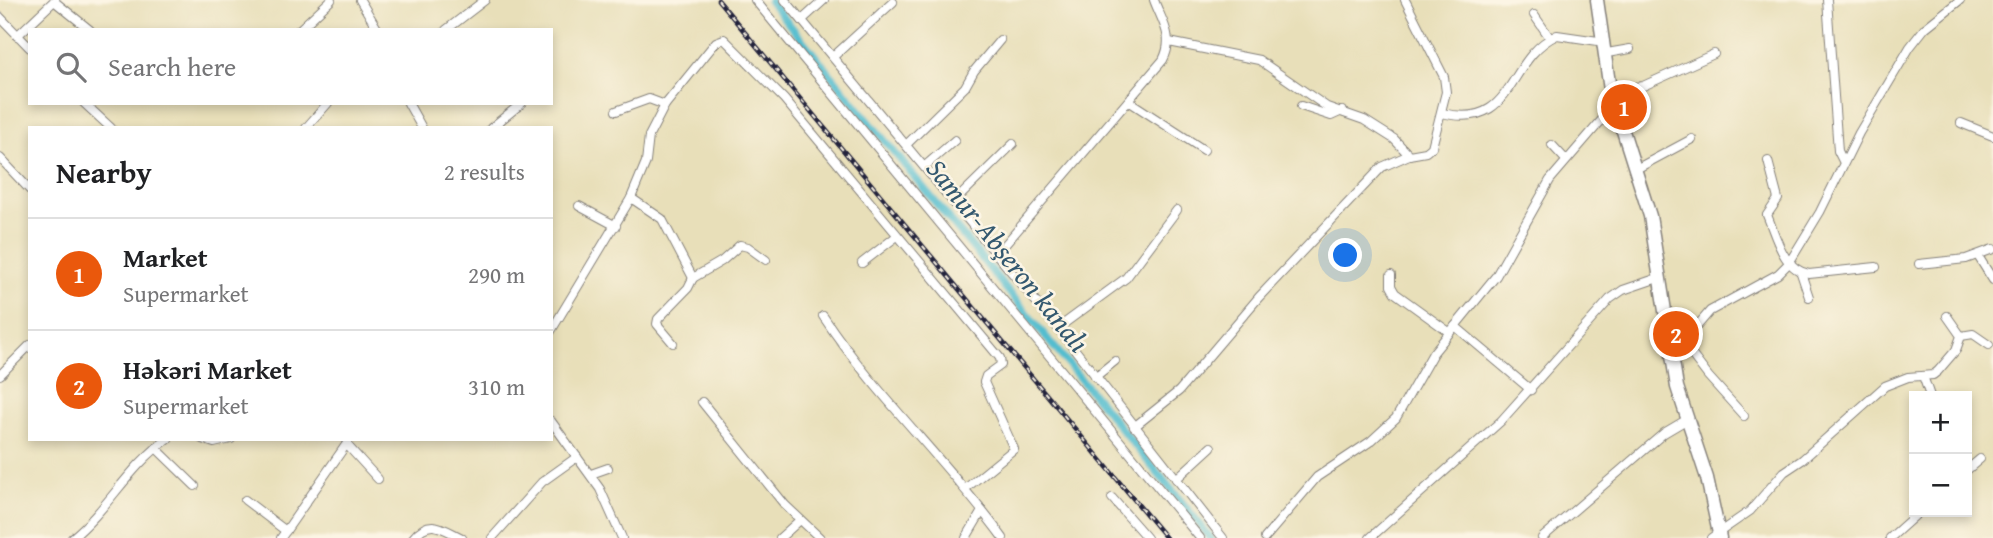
<!DOCTYPE html>
<meta charset="utf-8">
<style>
body{margin:0;font-family:"Gentium Book Plus",serif;background:#f2f2f2;color:#202124}
.controls{position:absolute;right:21px;bottom:21px;display:grid;overflow:hidden;border-radius:0px;box-shadow:0 4px 10px #0003}
.controls button{width:63px;height:63px;display:grid;place-items:center;padding:0;border:0;border-bottom:2px solid #e0e0e0;background:#fff;color:#202124;font:35px sans-serif}
.you{position:absolute;left:1346px;top:256px;width:24px;height:24px;margin:-18px;border:5px solid #fff;border-radius:50%;background:#1a73e8;box-shadow:0 0 0 10px #1a73e833}
.badge{display:grid;place-items:center;width:46px;height:46px;border-radius:50%;background:#ea580c;color:#fff;font-size:23px;font-weight:700}
.pin{position:absolute;translate:-50% -50%;border:4px solid #fff;box-shadow:0 2px 7px #0006}
.list{margin:0;padding:0;list-style:none}
h2{display:flex;justify-content:space-between;align-items:center;height:91px;margin:0;padding:0 28px;font-size:30px}
h2 small{font-size:23px;font-weight:400;color:#757577}
.list li{display:grid;grid-template-columns:46px 1fr auto;gap:21px;align-items:center;box-sizing:border-box;height:112px;padding:0 28px;border-top:2px solid #e0e0e0}
.list b{display:block;font-size:26px;white-space:nowrap}
.list p{margin:0;font-size:23px;white-space:nowrap;color:#757577}
.list em{font-size:23px;font-style:normal;color:#757577}
.icon{flex:none;width:38px;height:38px;fill:none;stroke:currentColor;stroke-width:2;stroke-linecap:round;stroke-linejoin:round}
.map{position:relative;flex:none;width:1993px;height:538px;overflow:hidden}
.search{position:absolute;background:#fff;box-shadow:0 4px 10px #0003;left:28px;top:28px;width:525px;height:77px;display:flex;align-items:center;gap:18px;box-sizing:border-box;padding:0 24px;border-radius:0px;color:#757577;font-size:26px}
.panel{position:absolute;background:#fff;box-shadow:0 4px 10px #0003;left:28px;top:126px;width:525px;height:315px;border-radius:0px}
.map>svg:first-child{display:block}
.lines{fill:none;stroke-linecap:round;stroke-linejoin:round}
.canal{stroke:#53bdcf;stroke-width:8}
.street-casing{stroke:#85807a;stroke-width:10}
.secondary-casing{stroke:#85807a;stroke-width:15}
.street{stroke:#fff;stroke-width:8}
.secondary{stroke:#fff;stroke-width:12}
.rail-casing{stroke:#22223b;stroke-width:4.5}
.rail{stroke:#fcf5e5;stroke-width:2;stroke-dasharray:5;stroke-linecap:butt}
.labels{text-anchor:middle;stroke-width:5;stroke-linejoin:round;paint-order:stroke}
.water-label{font-size:28px;font-style:italic;fill:#33586f;stroke:#fcf5e5}
</style>
<div class="map">
<svg width="1993" height="538" viewBox="0 0 1993 538">
<rect width="100%" height="100%" fill="#fcf5e5"/>
<filter id="ink" filterUnits="userSpaceOnUse"><feTurbulence type="fractalNoise" baseFrequency=".0143" numOctaves="2"/><feDisplacementMap in="SourceGraphic" scale="14" xChannelSelector="R" yChannelSelector="G"/><feConvolveMatrix kernelMatrix="1 2 1 2 8 2 1 2 1" color-interpolation-filters="sRGB"/></filter>
<filter id="wash" filterUnits="userSpaceOnUse"><feTurbulence type="fractalNoise" baseFrequency=".00686" numOctaves="4" result="noise"/><feDisplacementMap in="SourceGraphic" scale="28" xChannelSelector="R" yChannelSelector="G"/><feGaussianBlur stdDeviation="1.57" result="paint"/><feColorMatrix in="noise" values="0 0 0 0 0 0 0 0 0 0 0 0 0 0 0 0 0 1.4 0 .05"/><feComposite in="paint" operator="in"/></filter>
<g filter="url(#wash)">
<rect width="100%" height="100%" fill="#e8dfb9"/>
<g class="lines">
<polyline class="canal" points="770,1 1211,538"/>
</g>
</g>
<g filter="url(#ink)">
<g class="lines">
<defs>
<g id="street">
<polyline points="360,0 378,30"/>
<polyline points="755,0 1200,538"/>
<polyline points="785,0 1058,328 1223,538"/>
<polyline points="1827,0 1838,151 1843,161"/>
<polyline points="54,1 90,30"/>
<polyline points="1534,15 1550,38"/>
<polyline points="0,17 30,48"/>
<polyline points="802,20 824,0"/>
<polyline points="299,30 331,0"/>
<polyline points="446,30 485,0"/>
<polyline points="17,36 55,0"/>
<polyline points="1169,42 1259,60 1327,107 1364,120 1394,139 1409,155"/>
<polyline points="1607,53 1630,49"/>
<polyline points="834,56 893,2"/>
<polyline points="1610,90 1643,86 1714,54"/>
<polyline points="1130,102 1204,150"/>
<polyline points="84,103 111,128"/>
<polyline points="408,103 422,128"/>
<polyline points="1301,106 1331,116 1342,111"/>
<polyline points="616,111 649,99 665,105"/>
<path d="M1442,113C1516,131 1505,59 1557,35L1605,42"/>
<polyline points="1961,123 1993,136"/>
<polyline points="306,128 328,103"/>
<polyline points="491,128 522,103"/>
<polyline points="907,144 965,87 974,71 1000,40"/>
<polyline points="1552,145 1566,160"/>
<polyline points="0,158 30,190"/>
<path d="M1768,161L1778,199L1767,215C1776,236 1783,270 1809,274L1876,267"/>
<polyline points="925,166 955,140"/>
<polyline points="1636,169 1692,139"/>
<polyline points="631,198 662,219 693,278 722,261 740,245 748,247 766,260"/>
<polyline points="954,202 1013,144"/>
<polyline points="579,206 616,226"/>
<path d="M997,254L1163,60C1175,37 1162,22 1154,0"/>
<polyline points="1978,256 1993,280"/>
<polyline points="862,263 897,236"/>
<polyline points="1919,264 1966,259 1993,249"/>
<polyline points="1801,273 1809,297"/>
<polyline points="1391,275 1391,286 1395,293 1449,332"/>
<path d="M823,316C876,396 947,461 1003,538"/>
<polyline points="1455,326 1531,390"/>
<polyline points="1058,328 1126,278 1177,210"/>
<polyline points="551,331 631,198 646,162 649,136 665,105 716,42 724,39 784,99 1000,358 1001,365 986,376 984,382 1014,449 965,489"/>
<polyline points="1961,336 1973,334 1989,345"/>
<polyline points="673,343 657,324 658,319 688,288 693,278"/>
<polyline points="1683,343 1708,376 1744,416"/>
<polyline points="1670,351 1680,346 1710,311 1778,274 1789,263 1820,212 1859,133 1910,47 1925,28 1960,0"/>
<polyline points="0,375 30,345"/>
<polyline points="1923,376 1930,396"/>
<polyline points="1095,377 1115,361"/>
<polyline points="702,402 785,505 820,538"/>
<polyline points="551,421 600,489 622,538"/>
<polyline points="1134,427 1179,391 1259,297 1382,167 1409,155 1426,152 1432,147 1446,92 1444,77 1405,0"/>
<polyline points="202,439 214,443 231,439"/>
<polyline points="347,445 378,479"/>
<polyline points="156,448 195,486"/>
<polyline points="1967,470 1980,459"/>
<polyline points="591,474 608,468"/>
<polyline points="1176,479 1211,447"/>
<polyline points="1112,498 1147,538"/>
<polyline points="245,500 286,531"/>
<path d="M72,538C109,508 128,467 168,439"/>
<polyline points="281,538 350,439"/>
<path d="M413,538C430,517 441,528 462,538"/>
<polyline points="492,538 542,482 577,457"/>
<polyline points="780,538 800,520"/>
<polyline points="966,538 982,511"/>
<polyline points="1265,538 1317,477 1371,441 1396,418 1433,353 1496,276 1550,180 1606,115 1616,109"/>
<polyline points="1370,538 1501,421 1610,299 1623,290 1661,277"/>
<polyline points="1542,538 1664,433 1686,420"/>
<polyline points="1711,538 1750,511 1784,472 1802,460 1885,386 1908,377 1933,375 1938,371 1956,350 1961,336 1947,316"/>
<polyline points="1890,538 1919,512"/>
</g>
<polyline id="secondary" points="1597,0 1610,90 1650,216 1677,387 1707,478 1720,538"/>
</defs>
<use href="#street" class="street-casing"/>
<use href="#secondary" class="secondary-casing"/>
<use href="#street" class="street"/>
<use href="#secondary" class="secondary"/>
<defs>
<polyline id="rail" points="718,0 1166,538"/>
</defs>
<use href="#rail" class="rail-casing"/>
<use href="#rail" class="rail"/>
</g>
</g>
<g class="labels">
<g class="water-label">
<text transform="translate(1008 255) rotate(51)" y="10">Samur-Abşeron kanalı</text>
</g>
</g>
</svg>
<div class="controls">
<button>+</button>
<button>−</button>
</div>
<div class="you"></div>
<div class="pin badge" style="left:1624px;top:107px">1</div>
<div class="pin badge" style="left:1676px;top:334px">2</div>
<div class="search"><svg class="icon" aria-label="search" viewBox="0 0 24 24"><circle cx="10" cy="10" r="6"/><path d="M15 15l6 6"/></svg>Search here</div>
<section class="panel">
<h2>Nearby<small>2 results</small></h2>
<ul class="list">
<li><span class="badge">1</span><div><b>Market</b><p>Supermarket</p></div><em>290 m</em></li>
<li><span class="badge">2</span><div><b>Həkəri Market</b><p>Supermarket</p></div><em>310 m</em></li>
</ul>
</section>
</div>
